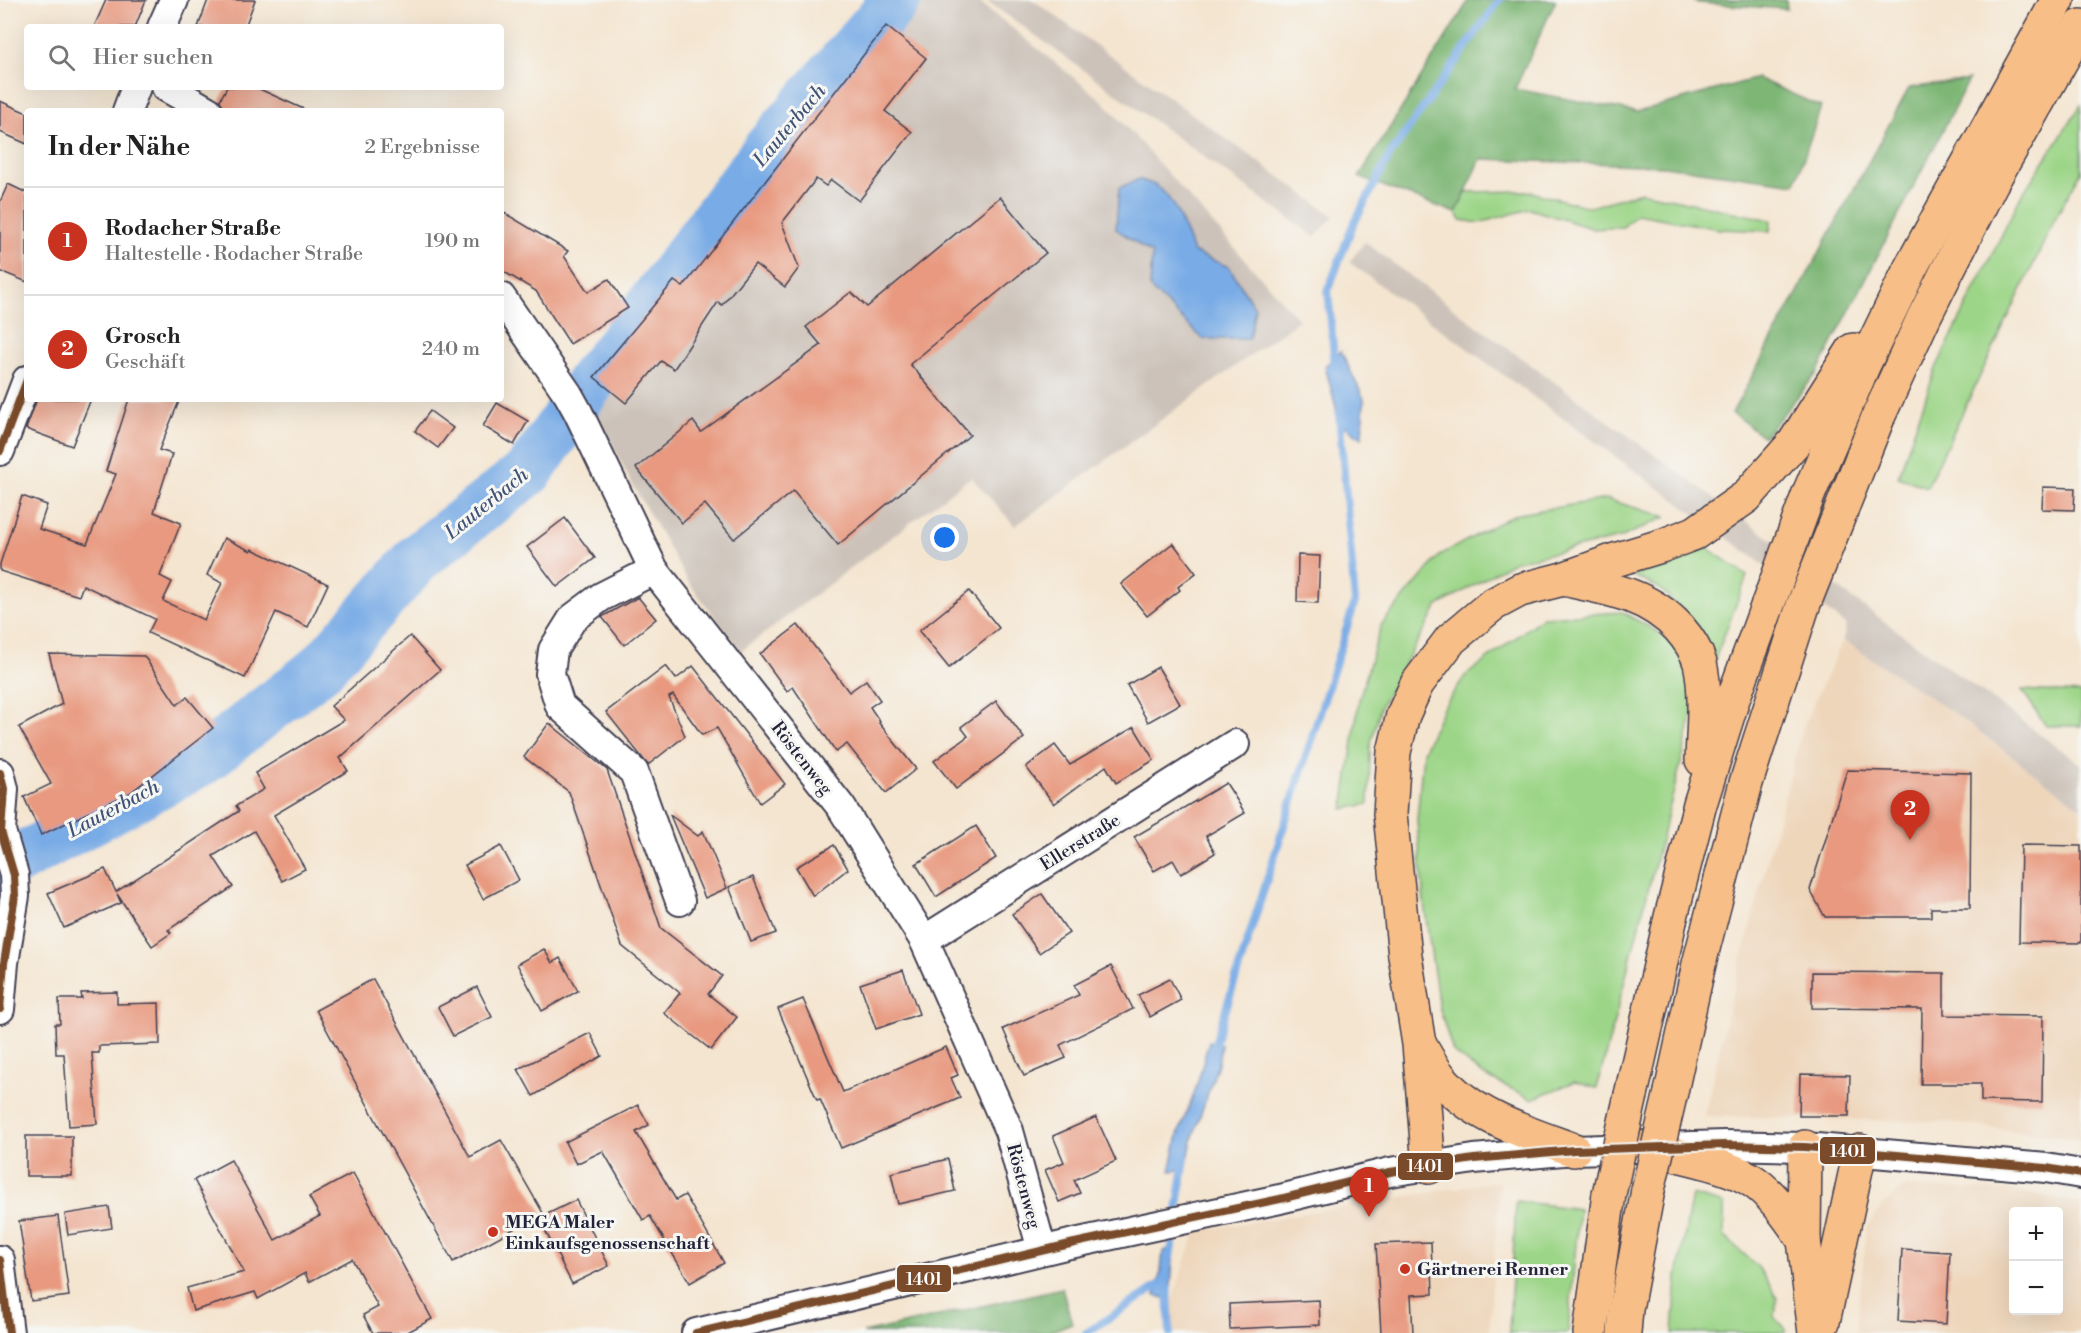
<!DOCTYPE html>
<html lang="de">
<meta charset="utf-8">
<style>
body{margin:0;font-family:"Libre Bodoni",serif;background:#f2f2f2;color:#222}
.controls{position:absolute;right:18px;bottom:18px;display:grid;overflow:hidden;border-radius:6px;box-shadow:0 6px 24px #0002}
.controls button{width:54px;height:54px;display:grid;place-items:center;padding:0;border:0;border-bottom:2px solid #e0e0e0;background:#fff;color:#222;font:30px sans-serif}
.you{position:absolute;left:945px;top:538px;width:21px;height:21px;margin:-15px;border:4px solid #fff;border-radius:50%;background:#1a73e8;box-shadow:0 0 0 9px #1a73e833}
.badge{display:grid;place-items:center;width:39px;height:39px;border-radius:50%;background:#c8321e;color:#fff;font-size:20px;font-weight:700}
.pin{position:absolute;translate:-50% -50px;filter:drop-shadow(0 2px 3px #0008)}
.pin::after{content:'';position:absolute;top:32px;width:21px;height:18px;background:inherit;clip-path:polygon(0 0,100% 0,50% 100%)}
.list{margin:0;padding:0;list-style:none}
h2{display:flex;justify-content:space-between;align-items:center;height:78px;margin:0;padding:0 24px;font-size:26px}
h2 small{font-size:20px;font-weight:400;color:#767676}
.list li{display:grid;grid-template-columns:39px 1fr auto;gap:18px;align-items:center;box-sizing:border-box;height:108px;padding:0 24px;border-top:2px solid #e0e0e0}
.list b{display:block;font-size:22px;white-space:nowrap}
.list p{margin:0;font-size:20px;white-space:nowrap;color:#767676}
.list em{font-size:20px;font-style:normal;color:#767676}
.icon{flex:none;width:33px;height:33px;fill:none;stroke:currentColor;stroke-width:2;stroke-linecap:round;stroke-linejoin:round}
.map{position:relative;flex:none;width:2081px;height:1333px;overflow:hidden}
.search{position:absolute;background:#fff;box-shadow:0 6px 24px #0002;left:24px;top:24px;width:480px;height:66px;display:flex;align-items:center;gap:15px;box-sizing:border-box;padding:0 21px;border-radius:6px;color:#767676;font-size:22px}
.panel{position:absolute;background:#fff;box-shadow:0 6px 24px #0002;left:24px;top:108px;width:480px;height:294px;border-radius:6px}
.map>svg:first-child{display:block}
.built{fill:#eed6bb;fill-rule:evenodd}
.industrial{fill:#ccc2b9}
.green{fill:#9cd587;stroke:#5f7c61;stroke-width:1.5}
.forest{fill:#7db674;stroke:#506c58;stroke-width:1.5}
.water{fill:#79ace6;stroke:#4e6790;stroke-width:1.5}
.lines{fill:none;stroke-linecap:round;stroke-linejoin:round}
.stream{stroke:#79ace6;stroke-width:8}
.river{stroke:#79ace6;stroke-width:50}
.building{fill:#e8997f}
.minor-casing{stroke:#423f51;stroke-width:32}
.highway-casing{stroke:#423f51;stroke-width:36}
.minor{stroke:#fff;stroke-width:28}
.highway{stroke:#f7be88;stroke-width:33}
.highway-bridge-casing{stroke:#423f51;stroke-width:36;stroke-linecap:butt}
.highway-bridge{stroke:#f7be88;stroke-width:33}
.bus-1-casing{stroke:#f6f6f2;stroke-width:12}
.bus-1{stroke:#7a4b2a;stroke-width:8}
.poi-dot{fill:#c8321e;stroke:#f6f6f2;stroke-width:2}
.labels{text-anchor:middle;stroke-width:6;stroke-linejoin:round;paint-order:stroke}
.street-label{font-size:18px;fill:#22223b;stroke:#f6f6f2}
.poi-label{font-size:18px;font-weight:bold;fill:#22223b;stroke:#f6f6f2;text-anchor:start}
.water-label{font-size:20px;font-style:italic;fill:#405277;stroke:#f6f6f2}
.line-badge{stroke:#f6f6f2;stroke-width:2}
.badge-label{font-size:16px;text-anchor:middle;font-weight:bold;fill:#fff}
</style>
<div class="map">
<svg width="2081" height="1333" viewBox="0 0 2081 1333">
<rect width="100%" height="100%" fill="#f6f6f2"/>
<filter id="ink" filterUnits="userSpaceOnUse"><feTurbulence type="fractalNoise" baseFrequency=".0167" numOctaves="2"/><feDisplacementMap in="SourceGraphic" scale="12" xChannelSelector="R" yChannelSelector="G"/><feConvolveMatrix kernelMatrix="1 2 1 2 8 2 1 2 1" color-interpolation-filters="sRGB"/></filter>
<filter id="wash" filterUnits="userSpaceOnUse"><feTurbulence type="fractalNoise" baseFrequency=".008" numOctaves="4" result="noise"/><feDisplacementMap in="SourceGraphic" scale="24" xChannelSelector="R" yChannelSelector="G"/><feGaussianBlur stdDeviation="1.35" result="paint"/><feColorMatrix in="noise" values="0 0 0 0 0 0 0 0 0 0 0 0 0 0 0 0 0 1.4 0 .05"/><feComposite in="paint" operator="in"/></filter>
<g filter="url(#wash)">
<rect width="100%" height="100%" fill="#f4e5d0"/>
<g class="built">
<polygon points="1843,640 1961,718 2081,808 2081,1140 1949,1122 1704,1116 1731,999 1803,727"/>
<polygon points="1499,1181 1489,1333 1173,1333 1172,1301 1196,1231"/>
<path d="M1905,1187L2011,1190L2081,1203V1333H1856L1867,1227L1884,1203ZM2014,1212H2058V1310H2014Z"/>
</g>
<g class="industrial">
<polygon points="888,0 977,0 1104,102 1299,320 1015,526 971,477 741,651 689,583 632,484 574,369 670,242"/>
<polygon points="986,0 1033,0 1334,216 1315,237"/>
<polygon points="1365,242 1466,318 2081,764 2081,808 1961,718 1843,640 1846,625 1349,262"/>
</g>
<g class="green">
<polygon points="2081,105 2081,172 2055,219 1927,487 1898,477 1936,368 2021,196"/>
<polygon points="1527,191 1590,207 1641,192 1771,220 1770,231 1719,229 1637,214 1623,227 1594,229 1530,209 1479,223 1461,220 1456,213 1466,192"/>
<polygon points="1606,499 1666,517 1620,538 1513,562 1438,606 1381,705 1370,747 1369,804 1343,809 1359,700 1381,625 1440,555 1513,515"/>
<polygon points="1702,544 1747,576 1714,662 1692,620 1659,588 1631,575 1670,564"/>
<polygon points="1622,612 1680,644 1697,692 1683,755 1597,1088 1574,1082 1532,1099 1485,1076 1453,1052 1439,1007 1424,904 1417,820 1423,752 1443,708 1465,676 1543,617"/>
<polygon points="2022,690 2081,693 2081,726 2046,726"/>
<polygon points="1692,1195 1724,1204 1724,1236 1758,1267 1777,1297 1775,1317 1785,1328 1785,1333 1673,1333 1677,1277"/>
<polygon points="1516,1201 1579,1209 1568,1333 1509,1333"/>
</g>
<g class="forest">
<polygon points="1469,0 1556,0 1515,89 1637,112 1757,78 1821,107 1795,184 1664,166 1481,159 1456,213 1359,177"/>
<polygon points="1693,0 1786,0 1787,9 1698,3"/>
<polygon points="1969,80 1817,373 1764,437 1732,413 1909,88"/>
<polygon points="1062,1288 1072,1323 1047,1333 863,1333"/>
</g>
<g class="water">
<path d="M1139,179C1144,182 1152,183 1157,186C1175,199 1186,232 1193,252L1229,267L1255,308L1249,339H1203L1150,288L1152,254L1116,229L1119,188Z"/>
<polygon points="1341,351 1364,399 1362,438 1340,423 1325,366"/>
<polygon points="1209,1041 1221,1045 1218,1064 1192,1140 1186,1169 1170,1171 1178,1135 1196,1088"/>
<polygon points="1174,1247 1170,1299 1155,1296 1161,1270 1163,1251"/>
</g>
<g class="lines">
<g class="stream">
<polyline points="1335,368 1328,290 1352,227 1390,155 1499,0"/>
<polyline points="1212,1053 1355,602 1339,413"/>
<polyline points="1170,1258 1185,1158"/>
<polyline points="1168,1288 1170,1333"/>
<polyline points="1086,1333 1167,1280"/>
</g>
<polyline class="river" points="0,869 202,761 321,668 419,557 529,471 594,377 623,342 769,147 896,0"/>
</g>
<g id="blocks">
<g class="building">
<polygon points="106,0 146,0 135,27 94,27"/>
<polygon points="208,0 255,0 245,27 198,27"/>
<polygon points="886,26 926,58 885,111 912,132 859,201 831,180 826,186 816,179 782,223 799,268 785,287 755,264 722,305 718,302 674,369 661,361 626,403 594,377 674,281 683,287"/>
<polygon points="227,87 255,87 308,111 224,111 220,100"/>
<polygon points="0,101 27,113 27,144 0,132"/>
<polygon points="8,184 27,193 27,282 0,271 0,202"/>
<polygon points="1000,197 1046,253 910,364 970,435 838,545 793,491 734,539 705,504 682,523 636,468 693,421 701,432 821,345 806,327 851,292 867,307"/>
<polygon points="501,211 568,251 564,256 588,292 609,279 628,308 570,344 536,291 501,270"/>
<polygon points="37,399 91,399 72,446 26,429"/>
<polygon points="129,399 180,399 159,450 172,454 154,512 181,523 160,576 172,582 163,601 204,620 222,583 207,575 224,538 251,551 252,549 328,584 308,627 276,612 245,678 148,633 155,619 83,585 79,596 0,571 0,564 22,496 47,505 39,529 87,544 116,474 106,471"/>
<polygon points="497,403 528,421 514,445 483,426"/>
<polygon points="430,411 453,428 438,448 415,431"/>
<polygon points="2043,487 2075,488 2074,510 2042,509"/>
<polygon points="565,518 595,558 557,587 527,547"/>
<polygon points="1173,543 1196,573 1178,587 1180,590 1147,616 1121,584"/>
<polygon points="1298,555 1320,556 1318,603 1297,602"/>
<polygon points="969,591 999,628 949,668 919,631"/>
<polygon points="638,597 656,619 624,645 602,617"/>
<polygon points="798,625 849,692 866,680 880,700 870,707 880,722 879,723 916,769 886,793 847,744 836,752 793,687 787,691 760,654"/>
<polygon points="410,636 440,670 340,758 348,771 274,815 305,869 282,881 254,831 213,856 233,887 168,930 171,933 152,946 117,894 121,903 64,928 48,893 105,869 116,892 239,811 236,806 264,789 255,773 344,720 331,706"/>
<polygon points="49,654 144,656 177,705 187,697 213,728 130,793 41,835 24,797 51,784 19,727 62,704"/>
<polygon points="666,666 676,679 693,666 785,784 760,803 717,728 702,735 673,695 669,697 685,736 648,765 606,712"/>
<polygon points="1158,667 1180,704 1148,722 1127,685"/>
<polygon points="996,701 1024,738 956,789 934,761 968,736 961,727"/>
<polygon points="549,723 607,770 661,928 722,976 708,994 737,1017 711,1050 664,1013 680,993 622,946 569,792 524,757"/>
<polygon points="1134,727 1154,760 1116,783 1106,766 1054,804 1026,767 1055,745 1070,765"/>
<polygon points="1847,770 1971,773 1970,908 1931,908 1931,917 1825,917 1810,890"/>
<polygon points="1226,783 1245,813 1206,836 1215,853 1181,874 1173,860 1154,871 1134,837"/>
<polygon points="670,815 698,836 703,831 727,888 705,898"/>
<polygon points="976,826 996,858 936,897 916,864"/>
<polygon points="834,845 848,869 813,896 796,867"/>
<polygon points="2021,845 2081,846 2081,943 2019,942"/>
<polygon points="501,846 519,880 483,899 465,865"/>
<polygon points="753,877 776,933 751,942 729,887"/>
<polygon points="1042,894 1069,933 1039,953 1012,914"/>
<polygon points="544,949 552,963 560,958 578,991 542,1011 517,964"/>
<polygon points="1111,966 1133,1009 1060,1045 1066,1058 1024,1076 1003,1029 1079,995 1074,985"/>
<polygon points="903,970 919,1014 876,1029 860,984"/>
<polygon points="1812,972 1944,973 1944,1015 2043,1016 2042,1102 1981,1101 1981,1084 1921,1084 1922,1009 1812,1008"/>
<polygon points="373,979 470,1157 501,1140 543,1213 453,1262 316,1010"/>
<polygon points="1170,979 1181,1000 1150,1017 1138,995"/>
<polygon points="477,987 492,1017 453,1036 438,1007"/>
<polygon points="117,992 117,1004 159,1003 160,1044 99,1046 99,1053 92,1053 97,1124 69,1126 64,1054 56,1054 55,1024 60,1024 59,999 82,999 81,993"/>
<polygon points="803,999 843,1092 946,1047 958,1075 951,1078 960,1098 841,1148 820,1099 817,1100 778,1009"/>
<polygon points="590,1033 602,1056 533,1096 518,1069"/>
<polygon points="1800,1074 1850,1075 1849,1116 1799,1116"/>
<polygon points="638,1105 649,1125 636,1132 676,1200 685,1195 724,1263 690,1283 650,1216 643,1220 603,1151 576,1164 565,1142"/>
<polygon points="1096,1117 1116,1161 1074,1180 1080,1193 1059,1202 1045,1170 1064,1162 1053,1136"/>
<rect x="26" y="1136" width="46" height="40"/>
<polygon points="948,1159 955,1191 898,1204 891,1173"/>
<polygon points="231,1160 275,1240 320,1216 309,1197 353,1173 432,1319 406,1333 373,1333 363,1315 378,1307 352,1259 309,1282 305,1273 258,1299 255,1292 193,1311 187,1288 244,1272 194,1180"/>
<polygon points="576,1200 609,1266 572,1284 539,1218"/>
<polygon points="109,1207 112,1228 68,1235 65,1214"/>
<polygon points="58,1216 69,1296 31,1301 19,1221"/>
<polygon points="1431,1242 1433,1294 1411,1295 1413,1333 1381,1333 1376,1244"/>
<polygon points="1902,1249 1950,1252 1946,1324 1898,1321"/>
<polygon points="1319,1300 1320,1325 1230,1329 1229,1304"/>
</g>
</g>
</g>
<g filter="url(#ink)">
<use href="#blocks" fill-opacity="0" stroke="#423f51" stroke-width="1.5"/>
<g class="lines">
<defs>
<g id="minor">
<polyline points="162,27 174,0"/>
<polyline points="166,87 208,111"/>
<polyline points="127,111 136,87"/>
<polyline points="501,297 568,394 578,412 654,570 841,807 924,940 1009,1131 1042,1250"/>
<polyline points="0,451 27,380"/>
<polyline points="654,570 601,597 573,618 553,650 550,674 560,706 634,772 680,901"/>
<polyline points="0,773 4,789 1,831 14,875 15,896 4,963 0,1009"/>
<polyline points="924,940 1235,744"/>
<polyline points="0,1260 9,1333"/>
<polyline points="696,1333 1070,1244 1280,1199 1390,1172 1474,1159 1574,1150 1724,1145 1805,1147 2046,1168 2081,1174"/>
</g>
<g id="highway">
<path d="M1563,579C1606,588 1648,594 1679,628C1688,638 1696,650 1700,663C1707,693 1703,729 1702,760"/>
<path d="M1420,1045C1426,1056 1432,1067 1440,1077C1472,1117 1528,1133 1574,1150"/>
<polyline points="1671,1092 1699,964 1746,783 1803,606 1879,415 1924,317 1991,184 2081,26"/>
<polyline points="1631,1095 1671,917 1700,804 1733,699 1809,493 1863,366 1911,267 2058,0"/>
<path d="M1646,1147C1677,1156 1721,1163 1748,1178C1771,1191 1790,1219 1804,1240"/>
<polyline points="1805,1147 1804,1240 1815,1333"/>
<polyline points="1429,1167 1419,1044 1405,956 1390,814 1394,752 1403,715 1417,684 1451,639 1492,605 1520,590 1563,579 1615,560 1661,546 1695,533 1746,497 1794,443 1853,350"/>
<polyline points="1823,1322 1860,1151"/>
<polyline points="1590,1333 1609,1194"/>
<polyline points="1624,1333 1626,1309 1648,1190"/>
</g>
</defs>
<use href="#minor" class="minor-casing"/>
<use href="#highway" class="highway-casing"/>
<use href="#minor" class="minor"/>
<use href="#highway" class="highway"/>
<defs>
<g id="highway-bridge">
<polyline points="1648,1190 1671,1092"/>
<polyline points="1609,1194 1631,1095"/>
</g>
</defs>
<use href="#highway-bridge" class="highway-bridge-casing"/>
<use href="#highway-bridge" class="highway-bridge"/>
<defs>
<g id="bus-1">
<polyline points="0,451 27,380"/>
<polyline points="0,773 4,789 1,831 14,875 15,896 4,963 0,1009"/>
<polyline points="0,1260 9,1333"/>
<polyline points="696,1333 1070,1244 1280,1199 1390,1172 1474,1159 1574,1150 1724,1145 1805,1147 2046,1168 2081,1174"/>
</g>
</defs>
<use href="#bus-1" class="bus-1-casing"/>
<use href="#bus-1" class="bus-1"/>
</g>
</g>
<g class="poi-dot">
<circle cx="493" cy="1232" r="6"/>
<circle cx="1405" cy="1269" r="6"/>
</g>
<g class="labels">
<g class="street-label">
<text transform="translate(802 758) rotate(52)" y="6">Röstenweg</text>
<text transform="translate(1080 842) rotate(-32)" y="6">Ellerstraße</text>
<text transform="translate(1024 1186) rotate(75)" y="6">Röstenweg</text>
</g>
<g class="poi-label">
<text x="505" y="1228">MEGA Maler<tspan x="505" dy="21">Einkaufsgenossenschaft</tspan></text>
<text x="1417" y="1275">Gärtnerei Renner</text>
</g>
<g class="water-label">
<text transform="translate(789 125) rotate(-50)" y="7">Lauterbach</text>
<text transform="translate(486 503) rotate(-39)" y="7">Lauterbach</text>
<text transform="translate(113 808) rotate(-28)" y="7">Lauterbach</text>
</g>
</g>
<g class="line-badge">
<rect x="1819" y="1136" width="57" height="29" rx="6" fill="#7a4b2a"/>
<rect x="1397" y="1152" width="57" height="29" rx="6" fill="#7a4b2a"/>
<rect x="896" y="1264" width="56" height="29" rx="6" fill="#7a4b2a"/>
</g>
<g class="badge-label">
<text x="1848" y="1157">1401</text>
<text x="1425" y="1172">1401</text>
<text x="924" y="1285">1401</text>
</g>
</svg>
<div class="controls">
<button>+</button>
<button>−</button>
</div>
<div class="you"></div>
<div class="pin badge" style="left:1369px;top:1217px">1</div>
<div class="pin badge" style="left:1910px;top:840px">2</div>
<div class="search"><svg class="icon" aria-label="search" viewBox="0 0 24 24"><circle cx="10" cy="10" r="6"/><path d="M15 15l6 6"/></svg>Hier suchen</div>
<section class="panel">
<h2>In der Nähe<small>2 Ergebnisse</small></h2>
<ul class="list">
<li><span class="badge">1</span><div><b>Rodacher Straße</b><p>Haltestelle · Rodacher Straße</p></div><em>190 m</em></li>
<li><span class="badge">2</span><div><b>Grosch</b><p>Geschäft</p></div><em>240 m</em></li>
</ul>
</section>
</div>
